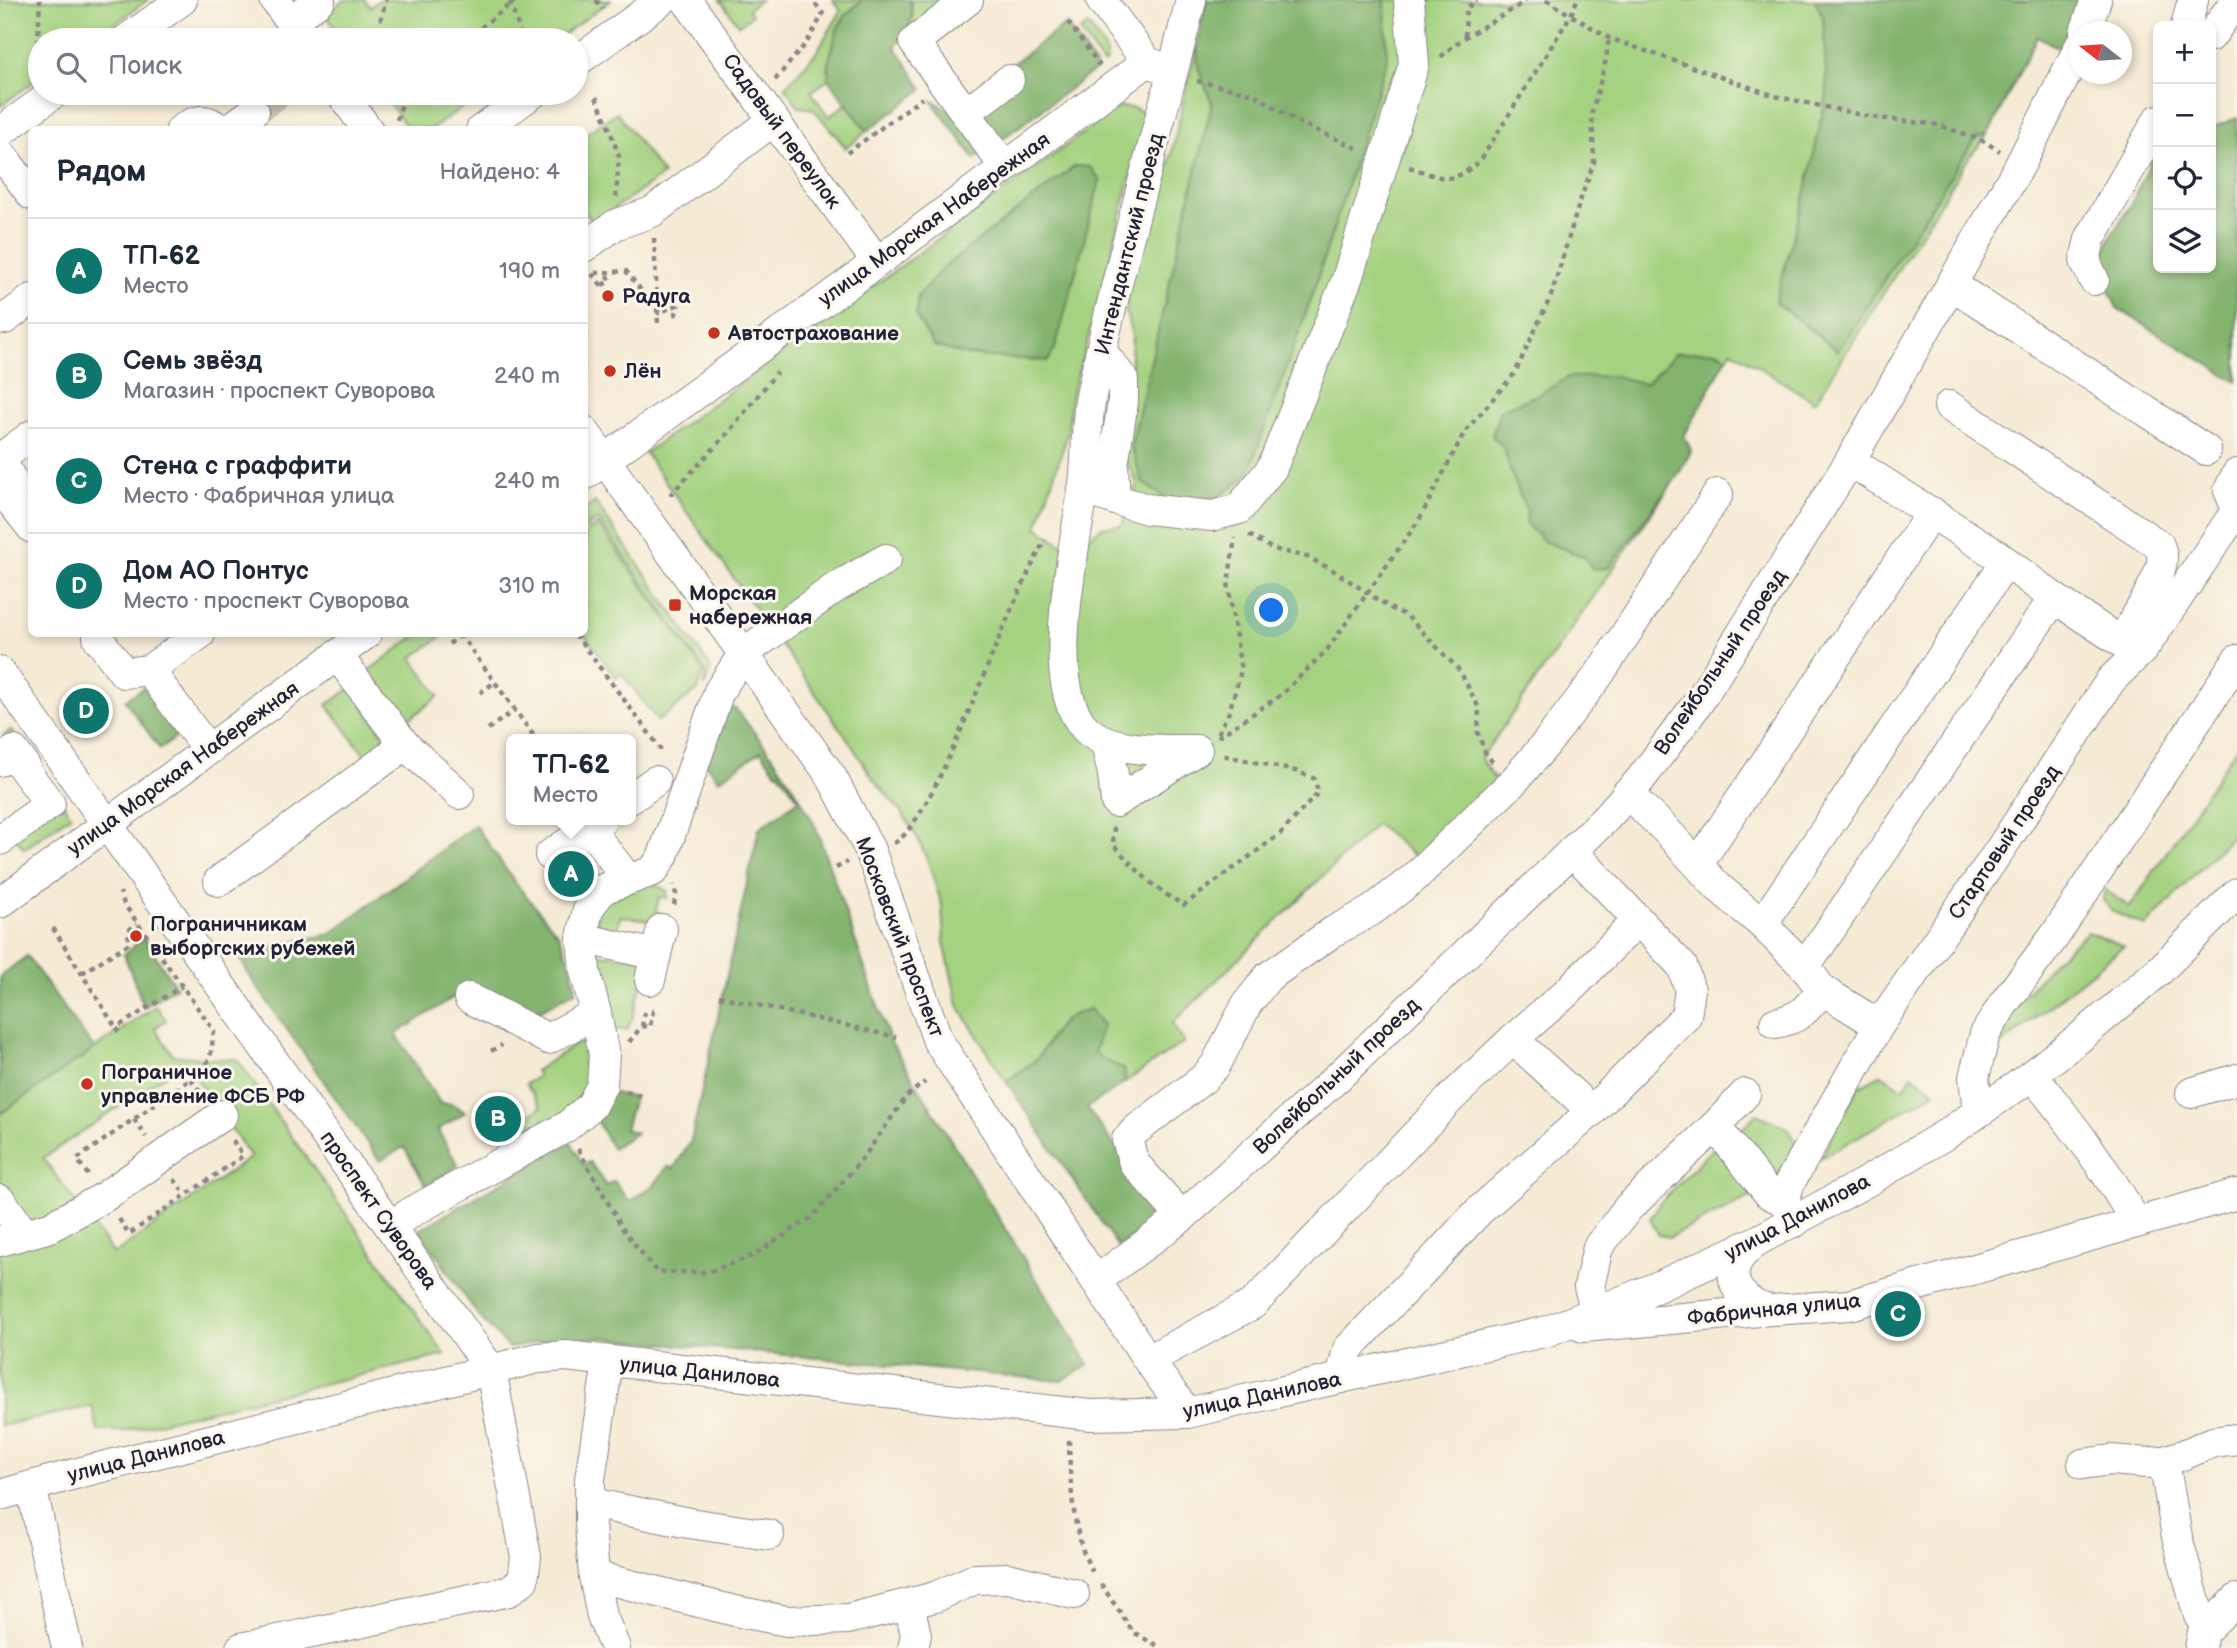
<!DOCTYPE html>
<html lang="ru">
<meta charset="utf-8">
<style>
body{margin:0;font-family:"Balsamiq Sans",sans-serif;background:#f2f2f3;color:#1f2937}
.controls{position:absolute;right:21px;top:21px;display:grid;overflow:hidden;border-radius:10px;box-shadow:0 4px 10px #0003}
.controls button{width:63px;height:63px;display:grid;place-items:center;padding:0;border:0;border-bottom:2px solid #e0e1e3;background:#fff;color:#1f2937;font:35px sans-serif}
.compass{position:absolute;left:2069px;top:21px;width:63px;height:63px;border-radius:50%;background:#fff;box-shadow:0 4px 10px #0003;rotate:287deg}
.you{position:absolute;left:1272px;top:611px;width:24px;height:24px;margin:-18px;border:5px solid #fff;border-radius:50%;background:#1a73e8;box-shadow:0 0 0 10px #1a73e833}
.badge{display:grid;place-items:center;width:46px;height:46px;border-radius:50%;background:#0f766e;color:#fff;font-size:23px;font-weight:700}
.pin{position:absolute;translate:-50% -50%;border:4px solid #fff;box-shadow:0 2px 7px #0006}
.popup{position:absolute;left:506px;top:734px;width:130px;height:91px;box-sizing:border-box;display:grid;place-content:center;border-radius:10px;background:#fff;filter:drop-shadow(0 2px 5px #0005);font-size:23px;white-space:nowrap;color:#747a83}
.popup b{font-size:26px;color:#1f2937}
.popup::after{content:'';position:absolute;left:50%;top:100%;margin-left:-14px;border:14px solid transparent;border-top-color:#fff}
.list{margin:0;padding:0;list-style:none}
h2{display:flex;justify-content:space-between;align-items:center;height:91px;margin:0;padding:0 28px;font-size:30px}
h2 small{font-size:23px;font-weight:400;color:#747a83}
.list li{display:grid;grid-template-columns:46px 1fr auto;gap:21px;align-items:center;box-sizing:border-box;height:105px;padding:0 28px;border-top:2px solid #e0e1e3}
.list b{display:block;font-size:26px;white-space:nowrap}
.list p{margin:0;font-size:23px;white-space:nowrap;color:#747a83}
.list em{font-size:23px;font-style:normal;color:#747a83}
.icon{flex:none;width:38px;height:38px;fill:none;stroke:currentColor;stroke-width:2;stroke-linecap:round;stroke-linejoin:round}
.map{position:relative;flex:none;width:2237px;height:1648px;overflow:hidden}
.search{position:absolute;background:#fff;box-shadow:0 4px 10px #0003;left:28px;top:28px;width:560px;height:77px;display:flex;align-items:center;gap:18px;box-sizing:border-box;padding:0 24px;border-radius:38px;color:#747a83;font-size:26px}
.panel{position:absolute;background:#fff;box-shadow:0 4px 10px #0003;left:28px;top:126px;width:560px;height:511px;border-radius:10px}
.map>svg:first-child{display:block}
.green{fill:#a4d280;stroke:#637a5e;stroke-width:2;fill-rule:evenodd}
.forest{fill:#83b46e;stroke:#526b54;stroke-width:2}
.lines{fill:none;stroke-linecap:round;stroke-linejoin:round}
.minor-tunnel{stroke:#cbc2b5;stroke-width:30;stroke-dasharray:30 15;stroke-linecap:butt}
.minor-casing{stroke:#8c8688;stroke-width:32}
.path{stroke:#8c8688;stroke-width:4.5;stroke-dasharray:5 5;stroke-linecap:butt}
.minor{stroke:#fff;stroke-width:30}
.poi-dot{fill:#c8321e;stroke:#fbf7ec;stroke-width:2.5}
.labels{text-anchor:middle;stroke-width:6;stroke-linejoin:round;paint-order:stroke}
.street-label{font-size:21px;fill:#22223b;stroke:#fbf7ec}
.poi-label{font-size:21px;font-weight:bold;fill:#22223b;stroke:#fbf7ec;text-anchor:start}
</style>
<div class="map">
<svg width="2237" height="1648" viewBox="0 0 2237 1648">
<rect width="100%" height="100%" fill="#fbf7ec"/>
<filter id="ink" filterUnits="userSpaceOnUse"><feTurbulence type="fractalNoise" baseFrequency=".0143" numOctaves="2"/><feDisplacementMap in="SourceGraphic" scale="14" xChannelSelector="R" yChannelSelector="G"/><feConvolveMatrix kernelMatrix="1 2 1 2 8 2 1 2 1" color-interpolation-filters="sRGB"/></filter>
<filter id="wash" filterUnits="userSpaceOnUse"><feTurbulence type="fractalNoise" baseFrequency=".00686" numOctaves="4" result="noise"/><feDisplacementMap in="SourceGraphic" scale="28" xChannelSelector="R" yChannelSelector="G"/><feGaussianBlur stdDeviation="1.57" result="paint"/><feColorMatrix in="noise" values="0 0 0 0 0 0 0 0 0 0 0 0 0 0 0 0 0 1.4 0 .05"/><feComposite in="paint" operator="in"/></filter>
<g filter="url(#wash)">
<rect width="100%" height="100%" fill="#f5ead4"/>
<g class="green">
<polygon points="0,0 148,0 92,40 40,40 40,77 0,106"/>
<polygon points="344,0 365,0 370,7 379,0 611,0 556,40 344,40 325,14"/>
<polygon points="720,0 760,0 748,9 752,15 739,25"/>
<polygon points="833,0 862,0 846,15 828,64 828,79 811,92 829,117 847,103 867,131 846,148 814,109 799,107 785,87 816,53 841,11"/>
<polygon points="910,0 952,0 906,35 913,15"/>
<path d="M1207,0H2081L2037,36L1988,135L1969,157L1815,402L1731,350L1684,436L1691,451L1678,475L1481,759L1496,781L1418,859L1376,824L1172,1024L1184,1042L1125,1082L1123,1069L1104,1060L1094,1052L1103,1025L1052,1035L1037,1059L1006,1081L958,1005L944,942L942,906L928,861L918,839L903,814L874,780L847,738L645,453L1119,107C1130,107 1138,108 1146,115L1101,294L1071,397L1068,433L1037,527L1063,545L1088,538L1102,527L1122,525L1137,483L1120,448L1128,412L1132,336L1126,312L1127,286L1160,172L1168,169Z"/>
<polygon points="1088,25 1106,50 1107,61 1103,64 1080,31"/>
<polygon points="382,93 483,93 432,129 408,129"/>
<polygon points="617,112 663,175 593,223 585,212 584,135"/>
<polygon points="595,502 711,668 704,687 705,671 598,519 585,529 585,510"/>
<polygon points="598,524 703,670 698,690 658,721 622,674 616,677 584,634 585,534"/>
<polygon points="418,634 445,634 412,658 439,696 404,723 367,672"/>
<polygon points="351,688 385,738 382,749 369,761 327,705"/>
<polygon points="11,730 71,815 24,849 13,833 53,804 3,736"/>
<polygon points="2237,747 2237,830 2146,926 2113,912 2103,900 2105,890 2130,907"/>
<polygon points="649,881 667,891 668,898 659,897 654,921 621,916 616,931 596,927 599,904"/>
<polygon points="2088,932 2124,946 1990,1054 2017,1004 2058,957"/>
<polygon points="591,953 648,959 633,1017 627,1030 609,1029"/>
<path d="M156,1006L166,1020L155,1028L173,1055L210,1059H237L445,1355L124,1431H98L92,1406L0,1426V1114ZM185,1062L251,1157L114,1254L43,1158Z"/>
<polygon points="586,1043 592,1046 589,1088 570,1111 522,1140 514,1125 541,1107 526,1084 538,1076 535,1071 576,1044"/>
<polygon points="1882,1074 1903,1089 1912,1075 1933,1090 1934,1093 1821,1158 1858,1087"/>
<polygon points="1756,1114 1788,1128 1797,1143 1773,1185 1738,1133"/>
<polygon points="1724,1146 1756,1194 1670,1237 1659,1235 1650,1219 1660,1203 1710,1151"/>
</g>
<g class="forest">
<path d="M862,0H910C914,19 909,32 895,46L923,89L867,131L828,79V64L838,27L846,15Z"/>
<polygon points="1207,0 1385,0 1387,60 1313,293 1248,475 1220,496 1169,501 1142,482 1131,446 1212,103 1198,67 1197,42"/>
<polygon points="1815,0 2081,0 2063,50 2037,36 1988,135 1975,139 1838,351 1775,302 1806,191 1827,93 1823,17"/>
<polygon points="1066,24 1095,64 1095,70 998,142 981,111 1003,71"/>
<polygon points="931,100 960,115 987,150 975,159"/>
<polygon points="2237,118 2237,382 2117,308 2098,265 2111,236 2131,204 2155,153 2158,151 2158,268 2211,268 2211,128"/>
<polygon points="1075,166 1090,167 1100,180 1056,346 1048,361 966,355 934,346 916,316 918,296 943,268"/>
<polygon points="1716,351 1727,357 1684,436 1691,451 1678,475 1608,568 1592,569 1585,557 1545,542 1526,524 1527,512 1511,473 1503,447 1492,436 1500,410 1537,395 1569,377 1615,376 1645,384 1676,353"/>
<polygon points="151,683 186,730 160,749 125,700"/>
<path d="M726,707L736,709C766,747 795,784 816,828L890,1041L1089,1365L1061,1381L605,1338L548,1340L509,1348L478,1315L419,1230L571,1142L583,1165L590,1162L606,1186L614,1181L629,1201L654,1185L668,1166L673,1169L691,1141L759,828L799,800L778,771L776,772L761,751L719,780L704,762Z"/>
<polygon points="475,825 517,885 559,935 570,961 576,991 532,1015 470,987 396,1034 440,1103 452,1104 465,1112 438,1130 458,1166 426,1186 404,1147 380,1161 250,977 237,953 330,934"/>
<polygon points="144,938 176,987 144,1007 124,954"/>
<polygon points="27,956 94,1049 0,1114 0,976"/>
<path d="M1090,1009L1103,1025L1094,1052L1104,1060L1124,1069L1125,1082L1087,1108L1158,1205L1161,1217L1118,1247L1006,1081C1016,1074 1031,1067 1038,1057C1058,1031 1055,1018 1090,1009Z"/>
<polygon points="611,1092 634,1098 625,1129 636,1133 612,1148 596,1120"/>
</g>
</g>
<g filter="url(#ink)">
<g class="lines">
<polyline class="minor-tunnel" points="254,111 279,93"/>
<defs>
<g id="minor">
<polyline points="275,0 304,40"/>
<polyline points="686,0 877,262"/>
<polyline points="968,0 914,42 1005,167"/>
<polyline points="1101,0 1147,62 1164,68"/>
<polyline points="290,22 320,0"/>
<polyline points="2186,26 2193,0"/>
<polyline points="2085,32 2096,0"/>
<polyline points="2211,36 2236,0"/>
<polyline points="126,40 182,0"/>
<polyline points="576,62 662,0"/>
<polyline points="341,93 368,130"/>
<polyline points="965,113 1009,80"/>
<path d="M181,130C195,119 208,117 220,130"/>
<polyline points="228,130 254,111"/>
<polyline points="481,130 533,93"/>
<polyline points="0,132 54,93"/>
<polyline points="0,153 32,195"/>
<polyline points="584,247 615,225 652,212 774,120"/>
<polyline points="2094,280 2085,261 2090,239 2158,120"/>
<polyline points="1952,285 2206,450"/>
<polyline points="5,319 32,299"/>
<polyline points="1102,352 1123,379 1123,402 1113,465 1115,500"/>
<path d="M1949,406L2159,545C2160,549 2162,552 2162,556C2165,574 2131,623 2122,642"/>
<polyline points="584,431 831,776 870,850 938,1041 1148,1360 1187,1413"/>
<polyline points="0,458 15,486 0,497"/>
<polyline points="1,458 32,435"/>
<polyline points="1850,461 1997,555 2054,598 2138,653"/>
<polyline points="584,475 853,280 1147,62"/>
<polyline points="1083,490 1147,509 1212,516 1239,509 1272,468 1347,279 1414,64 1409,0"/>
<polyline points="5,494 32,528"/>
<polyline points="98,634 98,638 124,673 149,670 200,634"/>
<polyline points="337,655 405,745 459,794"/>
<polyline points="149,670 208,750"/>
<polyline points="0,672 491,1370 526,1557 523,1580 509,1591 241,1648"/>
<path d="M1106,743L1113,774L1116,802L1197,750C1164,750 1109,753 1085,728C1042,683 1075,549 1083,491C1088,460 1085,427 1091,396C1119,263 1158,132 1191,0"/>
<polyline points="0,761 14,751 25,766 23,768 50,804 0,840"/>
<polyline points="1627,793 1664,828 1718,887 1762,924 1805,967 1822,990 1879,1025"/>
<polyline points="630,799 655,781"/>
<polyline points="589,829 628,879"/>
<polyline points="550,855 602,820"/>
<polyline points="1698,864 1932,512"/>
<polyline points="219,881 405,745"/>
<polyline points="0,903 366,634"/>
<polyline points="1762,924 2006,562"/>
<polyline points="582,938 656,955"/>
<polyline points="1805,967 2054,598"/>
<polyline points="650,980 662,929"/>
<polyline points="469,998 548,1039 596,1013"/>
<path d="M1775,1023C1801,1018 1805,1011 1822,990"/>
<polyline points="1513,1039 1592,1111"/>
<path d="M2032,1075C2070,1122 2107,1169 2136,1223"/>
<polyline points="2191,1093 2237,1079"/>
<polyline points="1978,1112 1974,1077 1985,1034 2004,1003 2054,937 2237,660"/>
<polyline points="1715,1126 1769,1194 1784,1201"/>
<polyline points="0,1200 25,1234"/>
<polyline points="1182,1217 1134,1163 1127,1140 1136,1130 1203,1079 1215,1066 1247,1004 1268,977 1334,931 1371,911 1414,878 1513,782 1545,745 1598,676 1718,494"/>
<polyline points="1795,1222 1784,1201 1790,1182 1879,1025 2003,845 2111,680 2143,649 2237,510 2229,490 2237,474"/>
<polyline points="391,1226 410,1213 566,1127 591,1106 602,1085 604,1055 596,1013 585,971 582,938 588,909 603,889 653,871 663,856 719,691 744,653 835,588 886,559"/>
<polyline points="0,1241 50,1227 104,1197 222,1115"/>
<path d="M1754,1243C1749,1248 1741,1254 1738,1260C1723,1283 1749,1308 1771,1310"/>
<polyline points="1097,1280 1182,1217 1339,1076 1568,855 1606,818 1640,780 1698,703 1850,461 2021,163 2080,46"/>
<polyline points="1596,1312 1589,1287 1598,1247 1628,1208 1715,1126 1745,1094"/>
<polyline points="1583,1327 1771,1310 1849,1305 2237,1194"/>
<polyline points="1148,1360 1253,1304 1453,1096 1513,1039 1565,994 1638,920"/>
<polyline points="608,1362 590,1479 590,1524 594,1576 602,1616 615,1648"/>
<polyline points="1341,1378 1348,1349 1435,1258 1479,1211 1592,1111 1686,1016 1690,990 1682,966 1572,851"/>
<polyline points="2164,1461 2177,1537 2199,1616 2208,1627"/>
<polyline points="2083,1464 2111,1460 2147,1463 2164,1461 2183,1455 2213,1442 2237,1439"/>
<polyline points="31,1486 67,1648"/>
<polyline points="0,1495 78,1473 538,1358 566,1356 1090,1415 1187,1413 1548,1331 1657,1287 1755,1242 1866,1182 1948,1133 2017,1086 2078,1039 2160,970 2237,893"/>
<polyline points="590,1503 689,1523 769,1535"/>
<polyline points="594,1576 735,1611 787,1621 848,1619 935,1597 975,1579 1008,1578 1074,1594"/>
<polyline points="909,1604 916,1635 913,1648"/>
<polyline points="2200,1648 2203,1632 2237,1599"/>
</g>
</defs>
<use href="#minor" class="minor-casing"/>
<g class="path">
<polyline points="596,0 603,9"/>
<polyline points="1546,0 1609,38 1775,96 1871,117 1939,125 1983,141 2000,151"/>
<polyline points="510,2 523,40"/>
<polyline points="1068,22 1100,66"/>
<polyline points="1465,36 1466,9 1477,0"/>
<polyline points="375,40 386,0"/>
<polyline points="465,40 516,0"/>
<path d="M1441,57C1465,32 1499,21 1526,0"/>
<polyline points="36,73 40,0"/>
<polyline points="775,80 807,42 823,14 814,2"/>
<polyline points="1197,81 1254,94 1298,122 1361,150"/>
<polyline points="596,97 610,130 619,157 616,197"/>
<polyline points="397,120 404,97 407,93"/>
<polyline points="847,153 922,98"/>
<path d="M1409,167C1444,178 1449,187 1480,161L1571,15L1577,0"/>
<polyline points="654,238 658,325"/>
<polyline points="595,273 626,271 659,313 679,304"/>
<polyline points="592,274 603,287"/>
<polyline points="605,286 604,284 610,280 606,272"/>
<polyline points="675,316 679,305"/>
<polyline points="670,495 727,434 777,372"/>
<polyline points="1249,535 1273,549 1307,557 1331,569 1392,609 1407,616 1460,671 1479,708 1478,733 1486,755 1495,764"/>
<polyline points="460,634 536,739"/>
<polyline points="575,634 660,748 661,754"/>
<polyline points="449,644 461,635"/>
<polyline points="480,693 495,682"/>
<polyline points="488,729 515,710"/>
<polyline points="1218,733 1229,712 1241,671 1228,583 1235,538"/>
<polyline points="1218,737 1281,695 1327,650 1419,520 1464,433 1515,373 1551,296 1579,204 1594,162 1592,113 1606,60 1609,38"/>
<path d="M1114,827L1113,844C1134,868 1155,890 1184,905L1280,834L1318,793L1315,779L1296,771L1222,755"/>
<path d="M894,843C908,838 930,796 937,782C976,703 1003,618 1045,540"/>
<polyline points="836,868 847,862"/>
<polyline points="674,905 676,894 674,885"/>
<polyline points="53,928 116,1028"/>
<polyline points="82,973 128,944 130,941 127,932 137,923"/>
<polyline points="719,996 896,1037"/>
<polyline points="642,1026 650,1027 653,1011 659,1012"/>
<polyline points="119,1032 116,1028 182,986"/>
<polyline points="629,1042 642,1026 646,1007"/>
<polyline points="491,1051 502,1045"/>
<polyline points="191,1079 203,1096"/>
<polyline points="626,1092 641,1096"/>
<polyline points="134,1119 146,1137"/>
<polyline points="578,1149 624,1231 657,1272 708,1272 752,1256 812,1217 863,1158 907,1096 925,1082"/>
<polyline points="88,1175 77,1159 195,1076 210,1059 214,1031 124,904 120,892"/>
<polyline points="174,1179 186,1195"/>
<polyline points="119,1219 129,1234 243,1156 231,1138"/>
<path d="M1069,1440C1070,1481 1072,1539 1094,1574"/>
<polyline points="1101,1584 1133,1632 1161,1648"/>
</g>
<use href="#minor" class="minor"/>
</g>
</g>
<g class="poi-dot">
<circle cx="608" cy="296" r="7"/>
<circle cx="714" cy="333" r="7"/>
<circle cx="610" cy="371" r="7"/>
<rect x="668" y="598" width="14" height="14" rx="3.5"/>
<circle cx="136" cy="936" r="7"/>
<circle cx="87" cy="1084" r="7"/>
</g>
<g class="labels">
<g class="street-label">
<text transform="translate(782 131) rotate(54)" y="7">Садовый переулок</text>
<text transform="translate(934 219) rotate(-36)" y="7">улица Морская Набережная</text>
<text transform="translate(1129 244) rotate(-76)" y="7">Интендантский проезд</text>
<text transform="translate(1720 662) rotate(-56)" y="7">Волейбольный проезд</text>
<text transform="translate(183 768) rotate(-36)" y="7">улица Морская Набережная</text>
<text transform="translate(2004 842) rotate(-56)" y="7">Стартовый проезд</text>
<text transform="translate(900 937) rotate(69)" y="7">Московский проспект</text>
<text transform="translate(1336 1076) rotate(-43)" y="7">Волейбольный проезд</text>
<text transform="translate(379 1210) rotate(55)" y="7">проспект Суворова</text>
<text transform="translate(1797 1217) rotate(-28)" y="7">улица Данилова</text>
<text transform="translate(1774 1309) rotate(-6)" y="7">Фабричная улица</text>
<text transform="translate(700 1372) rotate(6)" y="7">улица Данилова</text>
<text transform="translate(1262 1395) rotate(-12)" y="7">улица Данилова</text>
<text transform="translate(146 1456) rotate(-14)" y="7">улица Данилова</text>
</g>
<g class="poi-label">
<text x="622" y="303">Радуга</text>
<text x="728" y="340">Автострахование</text>
<text x="624" y="378">Лён</text>
<text x="689" y="600">Морская<tspan x="689" dy="24">набережная</tspan></text>
<text x="150" y="931">Пограничникам<tspan x="150" dy="24">выборгских рубежей</tspan></text>
<text x="101" y="1079">Пограничное<tspan x="101" dy="24">управление ФСБ РФ</tspan></text>
</g>
</g>
</svg>
<div class="controls">
<button>+</button>
<button>−</button>
<button><svg class="icon" aria-label="locate" viewBox="0 0 24 24"><circle cx="12" cy="12" r="6"/><path d="M12 2v4M12 18v4M2 12h4M18 12h4"/></svg></button>
<button><svg class="icon" aria-label="layers" viewBox="0 0 24 24"><path d="M12 4l9 5-9 5-9-5zM3 14l9 5 9-5"/></svg></button>
</div>
<svg class="compass" viewBox="-18 -18 36 36"><path d="M0-13l5 13h-10z" fill="#e53935"/><path d="M0 13l5-13h-10z" fill="#747a83"/></svg>
<div class="you"></div>
<div class="pin badge" style="left:571px;top:874px">A</div>
<div class="popup"><b>ТП-62</b>Место</div>
<div class="pin badge" style="left:498px;top:1119px">B</div>
<div class="pin badge" style="left:1898px;top:1314px">C</div>
<div class="pin badge" style="left:86px;top:711px">D</div>
<div class="search"><svg class="icon" aria-label="search" viewBox="0 0 24 24"><circle cx="10" cy="10" r="6"/><path d="M15 15l6 6"/></svg>Поиск</div>
<section class="panel">
<h2>Рядом<small>Найдено: 4</small></h2>
<ul class="list">
<li><span class="badge">A</span><div><b>ТП-62</b><p>Место</p></div><em>190 m</em></li>
<li><span class="badge">B</span><div><b>Семь звёзд</b><p>Магазин · проспект Суворова</p></div><em>240 m</em></li>
<li><span class="badge">C</span><div><b>Стена с граффити</b><p>Место · Фабричная улица</p></div><em>240 m</em></li>
<li><span class="badge">D</span><div><b>Дом АО Понтус</b><p>Место · проспект Суворова</p></div><em>310 m</em></li>
</ul>
</section>
</div>
